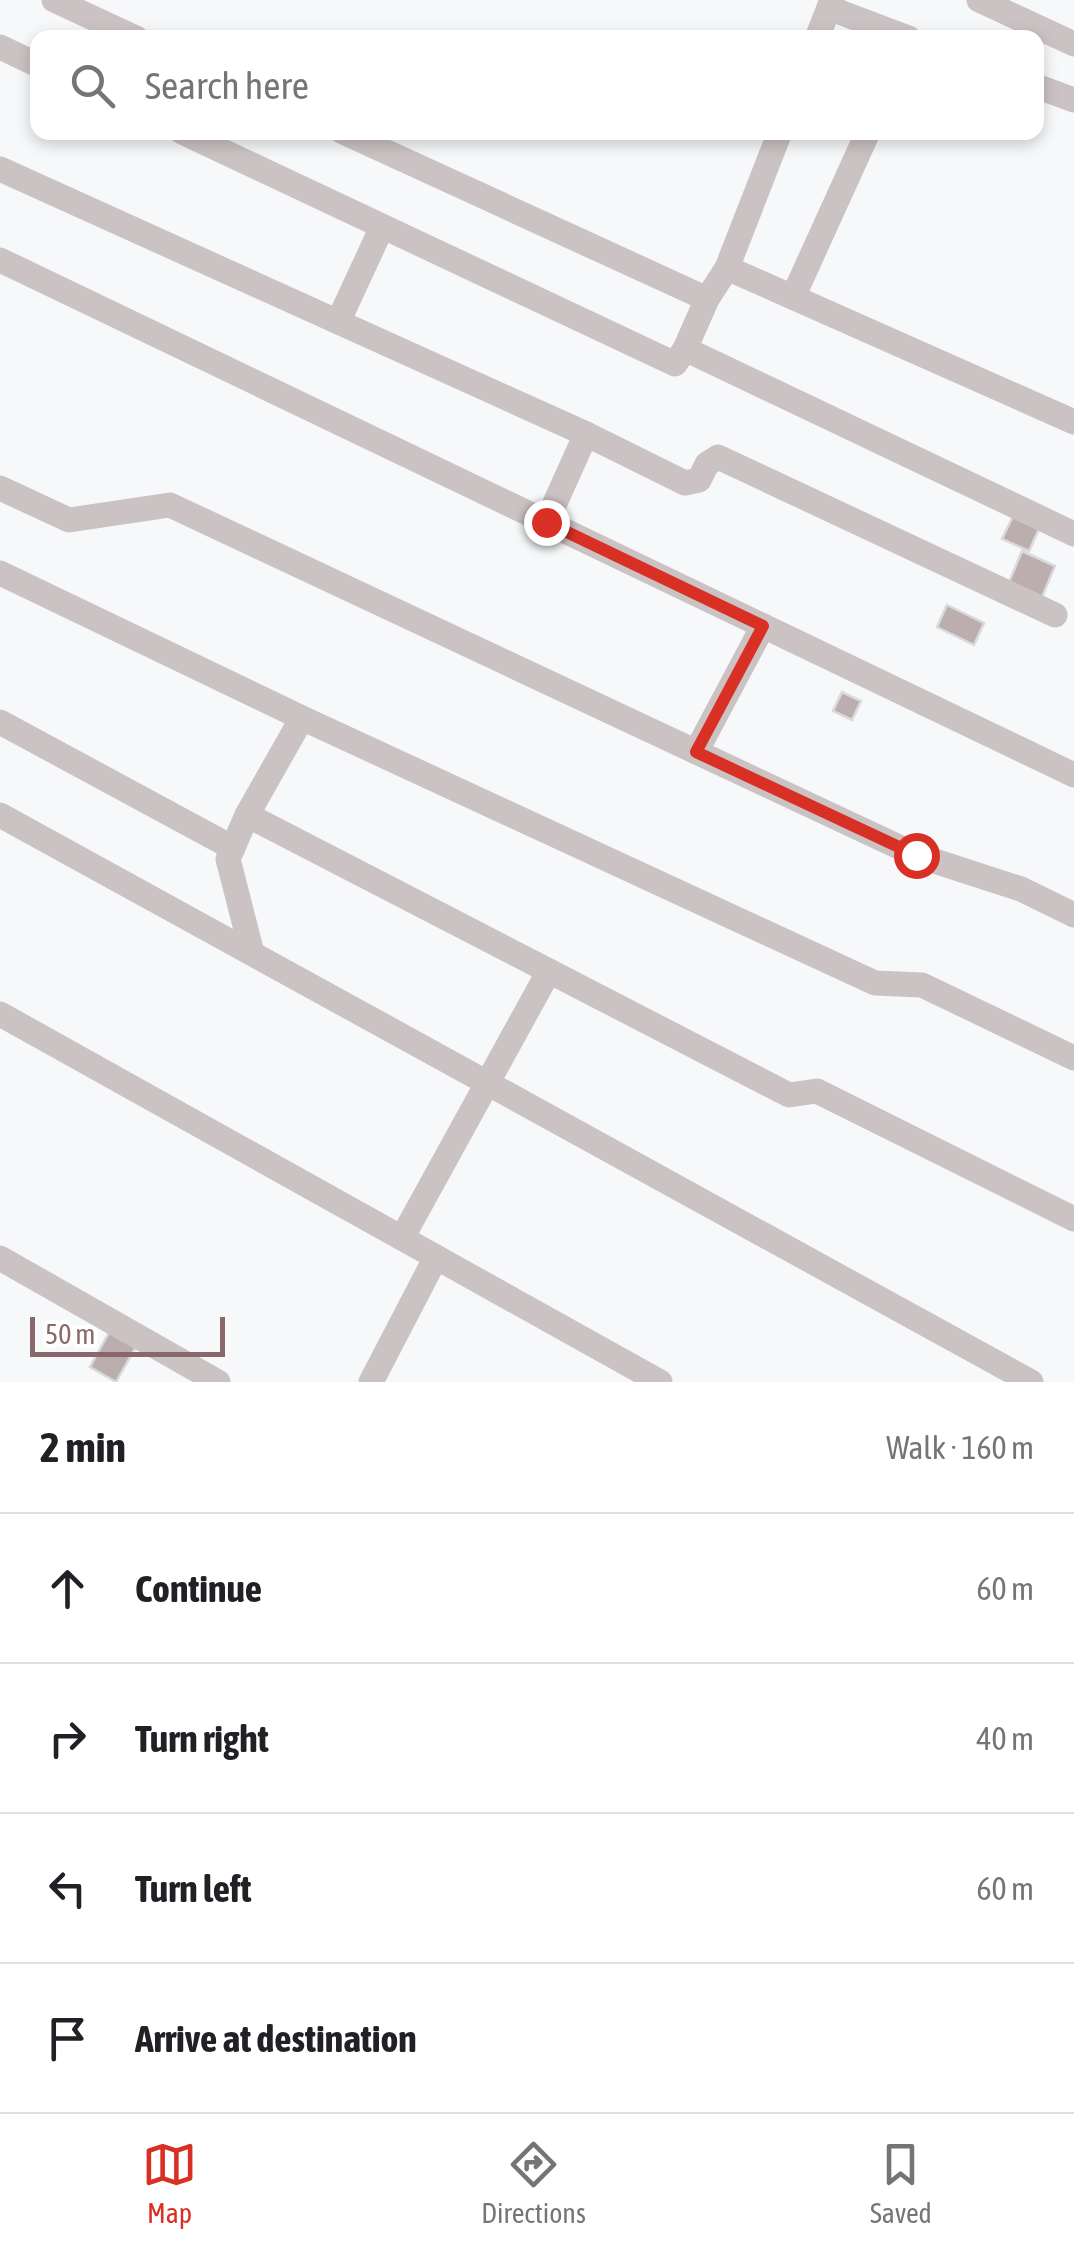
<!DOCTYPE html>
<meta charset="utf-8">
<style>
body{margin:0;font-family:"Asap Condensed",sans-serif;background:#f2f2f2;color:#202124}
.scale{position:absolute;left:30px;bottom:25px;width:195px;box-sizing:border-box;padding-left:10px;border:5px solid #89686b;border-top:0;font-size:28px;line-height:35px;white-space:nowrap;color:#89686b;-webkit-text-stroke:8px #fff;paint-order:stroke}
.stop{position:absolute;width:30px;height:30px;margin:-22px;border:8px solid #d93025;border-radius:50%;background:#fff}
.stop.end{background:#d93025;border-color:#fff;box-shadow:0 2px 10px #0008}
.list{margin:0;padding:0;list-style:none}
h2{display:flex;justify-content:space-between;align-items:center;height:130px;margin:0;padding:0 40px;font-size:42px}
h2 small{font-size:32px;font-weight:400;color:#757577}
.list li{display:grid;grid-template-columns:65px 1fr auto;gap:30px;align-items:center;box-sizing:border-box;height:150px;padding:0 40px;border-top:2px solid #e0e0e0}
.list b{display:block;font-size:38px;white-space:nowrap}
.list em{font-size:32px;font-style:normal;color:#757577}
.icon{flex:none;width:55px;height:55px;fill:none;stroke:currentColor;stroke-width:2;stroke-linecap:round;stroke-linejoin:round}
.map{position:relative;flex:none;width:1074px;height:1382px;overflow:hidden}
.search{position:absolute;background:#fff;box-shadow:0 5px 15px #0003;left:30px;right:30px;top:30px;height:110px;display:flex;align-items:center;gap:25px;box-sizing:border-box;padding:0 35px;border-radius:20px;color:#757577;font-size:38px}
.sheet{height:730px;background:#fff}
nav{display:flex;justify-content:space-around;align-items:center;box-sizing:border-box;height:140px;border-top:2px solid #e0e0e0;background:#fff;font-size:28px;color:#757577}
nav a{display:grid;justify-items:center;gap:5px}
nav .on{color:#d93025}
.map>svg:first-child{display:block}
.building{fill:#bcadaf;stroke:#d9dadb;stroke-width:2.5}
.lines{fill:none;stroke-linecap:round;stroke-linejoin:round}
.minor{stroke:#cbc2c3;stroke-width:25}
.route{stroke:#d93025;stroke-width:12}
</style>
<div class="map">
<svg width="1074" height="1382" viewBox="0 0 1074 1382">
<rect width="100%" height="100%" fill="#f7f8f9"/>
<g class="building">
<polygon points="1017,508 1043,520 1029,551 1002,539"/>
<polygon points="1022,551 1055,566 1042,597 1009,582"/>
<polygon points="947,605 984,623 974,645 937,627"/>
<polygon points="842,692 861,701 852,720 833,711"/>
<polygon points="111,1329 138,1343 116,1382 90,1367"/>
</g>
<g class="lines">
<g class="minor">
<polyline points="54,0 136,38"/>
<polyline points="979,0 1074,44"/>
<polyline points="829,8 908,38"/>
<polyline points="817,38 832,0"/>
<polyline points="0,47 38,65"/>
<polyline points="1036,86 1074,100"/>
<polyline points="182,132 675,364 685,349"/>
<polyline points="343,132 707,299 685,349 1074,534"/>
<polyline points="0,169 586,434 546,523"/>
<polyline points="0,260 1074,775"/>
<polyline points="727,268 780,132"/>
<polyline points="793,297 868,132"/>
<polyline points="707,299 727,268 1074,422"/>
<polyline points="338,322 382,227"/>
<polyline points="586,434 685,483 699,480 707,464 718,457 1055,615"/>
<polyline points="0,488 69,520 170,505 916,855 1021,889 1074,915"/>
<polyline points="0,573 302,718 875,983 922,985 1074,1058"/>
<polyline points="0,722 233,848"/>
<polyline points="696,752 763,626"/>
<polyline points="0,815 1031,1382"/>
<polyline points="247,815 302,718"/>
<polyline points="252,953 228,859 247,815 789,1095 817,1091 1074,1219"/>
<polyline points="0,1014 660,1382"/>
<polyline points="402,1238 549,971"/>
<polyline points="0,1258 218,1382"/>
<polyline points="371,1382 436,1257"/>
</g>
</g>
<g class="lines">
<polyline class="route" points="546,522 763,626 696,752 916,855"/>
</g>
</svg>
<div class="scale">50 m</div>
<div class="stop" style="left:916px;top:855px"></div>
<div class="stop end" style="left:546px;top:522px"></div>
<div class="search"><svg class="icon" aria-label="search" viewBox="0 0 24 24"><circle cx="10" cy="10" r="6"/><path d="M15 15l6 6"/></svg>Search here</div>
</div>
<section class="sheet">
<h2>2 min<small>Walk · 160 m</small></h2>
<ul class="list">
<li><svg class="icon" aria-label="ahead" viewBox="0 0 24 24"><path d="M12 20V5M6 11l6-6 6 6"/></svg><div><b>Continue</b></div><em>60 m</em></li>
<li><svg class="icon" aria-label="right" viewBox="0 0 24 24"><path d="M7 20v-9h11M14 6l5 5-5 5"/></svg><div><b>Turn right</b></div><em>40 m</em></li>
<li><svg class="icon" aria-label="left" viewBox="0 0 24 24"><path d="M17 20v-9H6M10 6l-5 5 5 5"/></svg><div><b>Turn left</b></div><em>60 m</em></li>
<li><svg class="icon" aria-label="arrive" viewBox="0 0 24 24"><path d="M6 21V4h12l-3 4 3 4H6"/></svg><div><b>Arrive at destination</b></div></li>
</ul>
</section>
<nav>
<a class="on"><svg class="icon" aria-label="map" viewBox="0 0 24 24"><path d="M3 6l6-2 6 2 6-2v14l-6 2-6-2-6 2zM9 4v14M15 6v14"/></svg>Map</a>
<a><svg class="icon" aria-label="directions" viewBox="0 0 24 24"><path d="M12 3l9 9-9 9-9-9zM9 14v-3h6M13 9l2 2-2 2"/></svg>Directions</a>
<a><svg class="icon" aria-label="saved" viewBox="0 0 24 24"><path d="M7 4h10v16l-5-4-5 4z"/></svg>Saved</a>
</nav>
